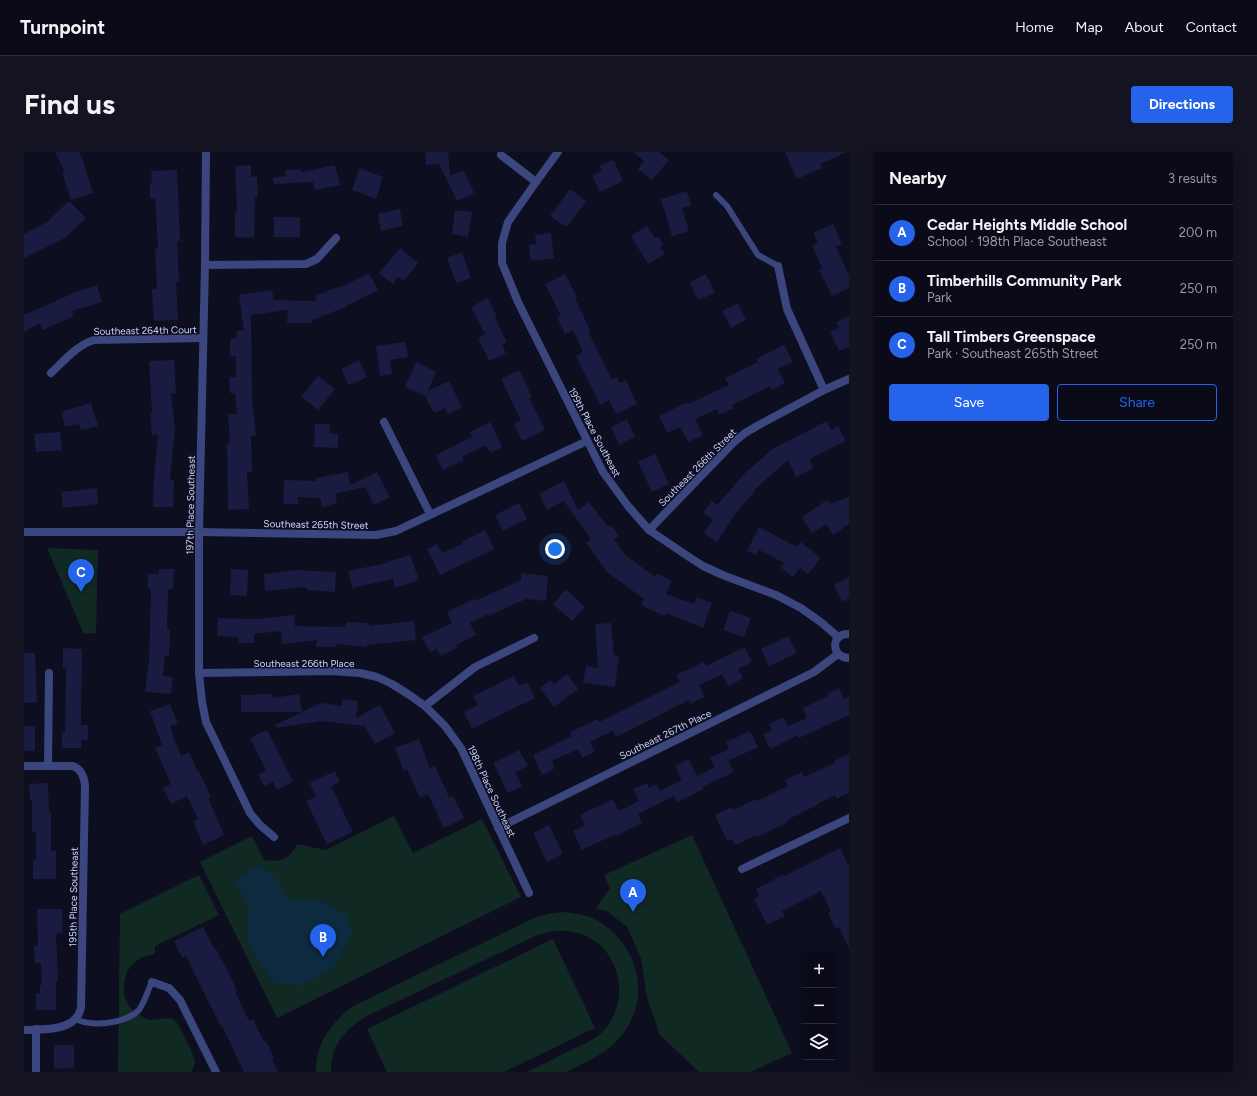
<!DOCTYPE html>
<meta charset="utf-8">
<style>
body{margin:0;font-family:Figtree,sans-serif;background:#131321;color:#f1f3f6}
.controls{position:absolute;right:12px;bottom:12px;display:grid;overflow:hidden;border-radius:4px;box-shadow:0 4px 16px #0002}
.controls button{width:36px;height:36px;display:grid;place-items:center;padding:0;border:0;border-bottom:1px solid #2a2b37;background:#0a0a18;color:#f1f3f6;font:20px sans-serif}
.you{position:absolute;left:531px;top:397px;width:14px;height:14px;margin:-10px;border:3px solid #fff;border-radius:50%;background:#1a73e8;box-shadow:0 0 0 6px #1a73e833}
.badge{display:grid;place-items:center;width:26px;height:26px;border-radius:50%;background:#2563eb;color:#fff;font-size:13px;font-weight:700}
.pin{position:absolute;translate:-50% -33px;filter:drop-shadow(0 1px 2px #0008)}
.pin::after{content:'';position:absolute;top:21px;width:14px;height:12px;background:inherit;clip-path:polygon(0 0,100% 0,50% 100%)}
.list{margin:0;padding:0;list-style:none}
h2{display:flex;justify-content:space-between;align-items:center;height:52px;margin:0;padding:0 16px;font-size:17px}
h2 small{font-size:13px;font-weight:400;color:#999aa2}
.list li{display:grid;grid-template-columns:26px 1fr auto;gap:12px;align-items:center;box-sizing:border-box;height:56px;padding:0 16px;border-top:1px solid #2a2b37}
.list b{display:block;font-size:15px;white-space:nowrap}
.list p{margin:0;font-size:13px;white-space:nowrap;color:#999aa2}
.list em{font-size:13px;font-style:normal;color:#999aa2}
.actions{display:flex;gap:8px;padding:12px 16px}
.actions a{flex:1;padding:9px 0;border:1px solid #2563eb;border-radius:4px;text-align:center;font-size:14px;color:#2563eb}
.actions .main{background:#2563eb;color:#fff}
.icon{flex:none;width:22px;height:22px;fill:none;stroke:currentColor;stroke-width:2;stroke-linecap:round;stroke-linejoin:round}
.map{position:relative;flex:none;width:825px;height:920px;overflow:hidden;border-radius:4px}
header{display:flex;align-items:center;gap:24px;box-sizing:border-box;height:56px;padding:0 20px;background:#0a0a18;border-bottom:1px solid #2a2b37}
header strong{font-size:19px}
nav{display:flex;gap:22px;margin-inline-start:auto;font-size:14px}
.intro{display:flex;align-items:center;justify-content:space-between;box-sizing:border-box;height:96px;padding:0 24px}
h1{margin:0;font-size:28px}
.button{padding:10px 18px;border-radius:4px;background:#2563eb;color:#fff;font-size:14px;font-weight:700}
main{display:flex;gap:24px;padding:0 24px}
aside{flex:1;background:#0a0a18;border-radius:4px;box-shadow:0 4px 16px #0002}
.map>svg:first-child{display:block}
.green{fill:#112923}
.water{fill:#0d2a3f}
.building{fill:#1a1b40}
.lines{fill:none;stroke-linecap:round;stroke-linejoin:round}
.lane{stroke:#3a467d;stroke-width:6}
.street{stroke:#3a467d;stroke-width:8}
.labels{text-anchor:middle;stroke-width:3;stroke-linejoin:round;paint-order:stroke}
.street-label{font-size:10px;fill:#ced3fd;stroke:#0d0e20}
</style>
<header>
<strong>Turnpoint</strong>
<nav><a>Home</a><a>Map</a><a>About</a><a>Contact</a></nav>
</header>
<div class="intro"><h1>Find us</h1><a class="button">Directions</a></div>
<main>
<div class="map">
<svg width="825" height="920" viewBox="0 0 825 920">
<rect width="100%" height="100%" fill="#0d0e20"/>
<g class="green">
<polygon points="23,396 74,398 72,481 60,482"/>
<path d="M370,664L389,701L458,667L497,745L253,866L176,710L228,684L240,708C258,710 265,708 273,692L302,698Z"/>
<polygon points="668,683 768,901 726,920 675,920 636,883 623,846 617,806 603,775 583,759 571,757 586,736 580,723"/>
<path d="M175,723L195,763L131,794V802C120,803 115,806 107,814C100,822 98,839 102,849C106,857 115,864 123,867C132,870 146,862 152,870C155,873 169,901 170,906C172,911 170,915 167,920H94L96,762Z"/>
<path d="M538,760C548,761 558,762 568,766C609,785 628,836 603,876C592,894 575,904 556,913C552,915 547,918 542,920C535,920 512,920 503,920C517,913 532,906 547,898C560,892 573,887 582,876C611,839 590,782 542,779C530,778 520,781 509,785L343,864C321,878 307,892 307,920H292C291,892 308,870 329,854L510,766L524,762Z"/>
<polygon points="529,787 571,876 480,920 363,920 343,877"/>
</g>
<polygon class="water" points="236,712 254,728 262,746 304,751 323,763 328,781 309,816 278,834 249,831 222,788 225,756 211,729"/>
<g class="building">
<polygon points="31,0 55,0 58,6 69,41 47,48 38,20 41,20"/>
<polygon points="401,0 424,0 426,24 439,18 450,41 433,49 415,12 402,13"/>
<polygon points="609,0 635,0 645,8 628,28 614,17 620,9"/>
<polygon points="761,0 823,0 796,12 798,16 773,27"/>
<polygon points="586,9 590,9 599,29 576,40 568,24 578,19 575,14"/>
<polygon points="227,13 227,25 233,24 234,45 231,45 230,86 211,85 211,59 213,59 211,14"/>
<polygon points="311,13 316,33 291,38 289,30 250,32 249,26 261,24 261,18 277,17 277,20"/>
<polygon points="335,16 359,25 352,47 328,38"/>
<polygon points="153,18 156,89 153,89 155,130 152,130 154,168 130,169 128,137 133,137 131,97 134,97 131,46 126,46 126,31 128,31 127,19"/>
<polygon points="546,37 562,49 544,74 540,74 526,64"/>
<polygon points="663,39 667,54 658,56 665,79 648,84 637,47"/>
<polygon points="45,49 62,66 41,86 0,106 0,82 23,70"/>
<polygon points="376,57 379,74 357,79 354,62"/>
<polygon points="431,58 448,60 444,85 428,82"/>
<rect x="250" y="65" width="26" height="20"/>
<polygon points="809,72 818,92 812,95 825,123 825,136 808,144 795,118 798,116 788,94 794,91 789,81"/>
<polygon points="623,74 631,86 634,84 639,93 636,95 641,102 624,112 607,84"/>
<polygon points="527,81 530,106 507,109 505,93 512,92 511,83"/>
<polygon points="376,96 394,111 380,129 374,125 369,132 355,121"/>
<polygon points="438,100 447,126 432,131 423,106"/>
<polygon points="345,121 354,138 322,154 322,155 288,168 288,171 263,171 264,158 227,163 228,245 232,284 227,284 228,320 223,320 225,357 204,358 203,291 206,291 204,262 213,262 211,241 206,241 205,225 212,225 212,204 206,204 206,187 213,186 213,179 220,178 215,143 248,138 250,148 293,149 291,144 314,135 315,136"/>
<polygon points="541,122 553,145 551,146 567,180 565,181 588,228 593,225 595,231 602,228 613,252 592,262 585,248 576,253 552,204 559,200 549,178 541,182 533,165 537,163 521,132"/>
<polygon points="682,122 691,141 674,148 666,130"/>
<polygon points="73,133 78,150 48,159 50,164 19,178 15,171 0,180 0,163 52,140"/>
<polygon points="464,146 473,165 471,166 483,190 478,193 482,201 465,209 454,186 461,182 447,155"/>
<polygon points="714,151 722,168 707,176 698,159"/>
<polygon points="825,164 825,196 824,195 815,199 806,180 815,175 812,170"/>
<polygon points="381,190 384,205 366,208 368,222 356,224 352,194"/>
<polygon points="760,193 769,210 754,217 761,231 748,238 746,234 708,253 710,256 695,263 693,257 671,267 679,283 664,290 656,275 643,281 635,264 663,250 664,252 705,233 701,226 734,210 732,207"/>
<polygon points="150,208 152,241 147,242 151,277 146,328 150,328 149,355 129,355 130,326 134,282 128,283 126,261 128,261 125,209"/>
<polygon points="335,208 343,225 328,232 324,232 317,217"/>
<polygon points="392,210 412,220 404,239 425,229 438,255 424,262 421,256 410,261 401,244 381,235"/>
<polygon points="495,218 508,245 505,246 521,278 498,289 490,272 497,268 477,227"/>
<polygon points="294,224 311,237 294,258 277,245"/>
<polygon points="67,251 74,274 57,278 55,272 41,275 37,260"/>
<polygon points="603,267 611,285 595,293 587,275"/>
<polygon points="803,269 807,278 814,274 822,289 785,307 790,316 772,325 764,308 730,338 731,339 709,364 710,364 693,390 680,381 689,368 679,361 688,349 693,353 722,320 750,296"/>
<polygon points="466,270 478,295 466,301 462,293 438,305 440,308 419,318 412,303 448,285 446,280"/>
<polygon points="291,272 306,272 305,281 314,282 314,296 290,295"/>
<polygon points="36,280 38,298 12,300 10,282"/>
<polygon points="631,302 645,332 628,340 614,310"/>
<polygon points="324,320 326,333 353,320 366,345 350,353 341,335 311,342 313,351 298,355 296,346 274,345 274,352 259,352 260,328 292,329 292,326"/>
<polygon points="540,329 554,358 565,350 584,375 587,373 595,384 590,387 601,403 631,425 633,421 648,429 642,442 670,452 673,445 688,451 679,476 642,461 640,464 617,453 620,447 583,420 562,391 567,387 540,349 523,358 515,342"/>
<polygon points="73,336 74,352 39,356 37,340"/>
<polygon points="825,345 825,372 809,383 802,372 788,381 778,365 803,348 806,352"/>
<polygon points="495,351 503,367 479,379 471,363"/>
<polygon points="735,375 773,395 777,390 797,406 784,422 776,416 769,425 756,415 760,411 735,398 732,403 723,399"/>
<polygon points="461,378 470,397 416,423 403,397 413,392 418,401 438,392 437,390"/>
<polygon points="386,403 395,428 371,436 369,427 328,436 324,419 363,411 363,410"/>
<polygon points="135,417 150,417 149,437 144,437 143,478 146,478 145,504 141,504 139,524 149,525 147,542 121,540 125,509 126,478 127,437 124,437 124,422 135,422"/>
<polygon points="207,417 224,418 223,444 206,443"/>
<polygon points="272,418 312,420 311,440 283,438 283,435 241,439 240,422"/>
<polygon points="497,421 524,424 522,449 502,447 464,464 464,462 446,471 452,483 432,493 433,496 417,504 413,497 406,500 398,485 428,471 423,460 450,447 451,449 497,428"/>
<polygon points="825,425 825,446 818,450 810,433"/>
<polygon points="542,437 561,455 548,469 529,452"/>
<polygon points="706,459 727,466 720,485 699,478"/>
<polygon points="270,463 271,474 322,475 322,470 345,471 345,474 390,469 392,488 343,493 343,495 312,492 312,495 292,495 293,488 258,492 257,479 230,482 230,491 214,491 214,485 193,484 194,466 234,467"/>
<polygon points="587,471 590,503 595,504 591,535 559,531 562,514 574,516 571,472"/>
<polygon points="764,484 773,501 745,514 737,497"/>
<polygon points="721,495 728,510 714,517 719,526 704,534 698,522 675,533 681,545 666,552 665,548 592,585 589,579 566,590 571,600 558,606 554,597 528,609 531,616 518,623 509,603 548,584 546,580 574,567 575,570 656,530 652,523 680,510 682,514"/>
<polygon points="39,496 58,497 57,573 64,573 64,588 57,588 57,596 38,596 38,580 41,580 42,537 42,516 39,516"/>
<polygon points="0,501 11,501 13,550 0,551"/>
<polygon points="543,522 554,537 530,555 516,536 526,528 530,532"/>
<polygon points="490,524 495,534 503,530 511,546 448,577 440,560 454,553 449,544"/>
<polygon points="815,536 820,547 825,545 825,563 775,586 774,583 746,597 739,582 748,578 745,572 759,565 764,574 783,566 779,556 804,544 803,542"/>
<polygon points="248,542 249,546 275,542 278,560 217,560 217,543"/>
<polygon points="318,547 334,549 332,566 356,553 371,581 351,592 341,574 296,569 252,576 251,573 297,551 318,554"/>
<polygon points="146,552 154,572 146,574 149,582 148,583 157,604 165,600 174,620 175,619 187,645 184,646 200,683 179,693 169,669 174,667 163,644 147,652 139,636 147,632 131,596 138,593 126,559"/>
<rect x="0" y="574" width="11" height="25"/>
<polygon points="243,578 269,630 253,638 249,630 240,634 234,622 242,619 226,586"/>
<polygon points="726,579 734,595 704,609 710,620 678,635 680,637 653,650 650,644 614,662 618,671 592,684 592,682 558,698 549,679 561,673 556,663 589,647 595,659 615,649 609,637 623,631 625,636 632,632 636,639 658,628 651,614 665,607 673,624 691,615 686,606 705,597 702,590"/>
<polygon points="395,587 406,616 411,614 425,645 429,644 440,666 420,676 404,642 396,646 383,617 380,619 371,596"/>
<polygon points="495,598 504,614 491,620 498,634 484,641 469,611"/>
<polygon points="825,602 825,641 812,647 811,643 793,652 793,653 763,668 764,670 733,685 733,683 711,693 708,687 703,689 691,663 708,655 709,658 732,647 733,649 764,634 761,628 778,620 780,625 811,611 810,609"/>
<polygon points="311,619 316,630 307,634 329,680 303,692 282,649 292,645 286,631"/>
<polygon points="24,631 25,660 27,660 27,699 32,699 32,727 9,727 9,708 12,708 12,680 8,680 8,648 6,648 5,632"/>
<polygon points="525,673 539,702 523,710 509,681"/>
<polygon points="816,696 825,714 825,796 815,775 812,777 804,761 807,759 797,739 758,759 761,764 743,773 730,747 735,744 732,737 751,728 750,727 759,723 760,724"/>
<polygon points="13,757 38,757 39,781 32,782 34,830 32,830 32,858 12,858 12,841 16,841 16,833 18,833 17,811 11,811 10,794 14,794"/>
<polygon points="179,775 191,798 192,797 204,820 213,838 211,839 225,869 229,867 240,890 242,889 250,906 248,907 254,920 220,920 198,874 197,874 185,851 162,804 158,806 150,789"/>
<polygon points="30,893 50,893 50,916 30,917"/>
</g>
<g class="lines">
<g class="lane">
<polyline points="692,43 703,54 734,103 754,114"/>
<path d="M51,867C56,869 61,871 67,871C81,873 103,869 114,859C119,854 124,838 128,830"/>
</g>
<g class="street">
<polyline points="182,0 181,113 175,380 175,521 178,550 182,570 226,661 236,673 250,685"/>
<polyline points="534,0 512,30 484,70 478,91 478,111 494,150 579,320 604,354 625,378 665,405 679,414 701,424 752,443 777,456 798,471 814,485"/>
<polyline points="477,3 512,30"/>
<polyline points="181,113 282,112 293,107 312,86"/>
<polyline points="754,114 763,157 800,238"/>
<path d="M27,221C40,209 53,193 70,188L179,186"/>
<polyline points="360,270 406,362"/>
<polyline points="625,378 709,291 721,281 733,274 800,238 825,227"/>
<polyline points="0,380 175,380 352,383 372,379 563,289"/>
<path d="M825,482C806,481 807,506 825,506"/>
<polyline points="175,521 307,519 336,521 353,525 368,532 384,542 401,554 421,574 437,596 505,741"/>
<polyline points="401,554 451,515 510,486"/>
<path d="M0,614H49C57,617 60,625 61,633L57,855C53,880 19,877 0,878"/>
<polyline points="24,614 25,521"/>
<polyline points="474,676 790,520 814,502"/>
<polyline points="718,717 825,666"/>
<polyline points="128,830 145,836 156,848 192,920"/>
<polyline points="12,920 12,877"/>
</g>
</g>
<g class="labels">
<g class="street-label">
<text transform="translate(121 178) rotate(-1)" y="4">Southeast 264th Court</text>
<text transform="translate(571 280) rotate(62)" y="4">199th Place Southeast</text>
<text transform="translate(673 315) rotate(-45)" y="4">Southeast 266th Street</text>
<text transform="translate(166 353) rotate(-89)" y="4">197th Place Southeast</text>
<text transform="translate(292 372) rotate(1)" y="4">Southeast 265th Street</text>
<text x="280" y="515">Southeast 266th Place</text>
<text transform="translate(641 582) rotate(-26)" y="4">Southeast 267th Place</text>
<text transform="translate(468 639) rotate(65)" y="4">198th Place Southeast</text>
<text transform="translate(49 745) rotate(-89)" y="4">195th Place Southeast</text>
</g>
</g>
</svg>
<div class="controls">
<button>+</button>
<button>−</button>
<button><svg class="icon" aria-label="layers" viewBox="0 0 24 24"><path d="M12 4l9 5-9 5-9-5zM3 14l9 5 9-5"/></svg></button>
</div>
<div class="you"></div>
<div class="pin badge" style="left:609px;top:760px">A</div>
<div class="pin badge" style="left:299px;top:805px">B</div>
<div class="pin badge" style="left:57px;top:440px">C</div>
</div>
<aside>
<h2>Nearby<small>3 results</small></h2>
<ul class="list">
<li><span class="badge">A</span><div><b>Cedar Heights Middle School</b><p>School · 198th Place Southeast</p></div><em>200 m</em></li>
<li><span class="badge">B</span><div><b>Timberhills Community Park</b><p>Park</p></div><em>250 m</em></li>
<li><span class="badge">C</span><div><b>Tall Timbers Greenspace</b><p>Park · Southeast 265th Street</p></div><em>250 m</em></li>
</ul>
<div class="actions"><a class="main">Save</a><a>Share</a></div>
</aside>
</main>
